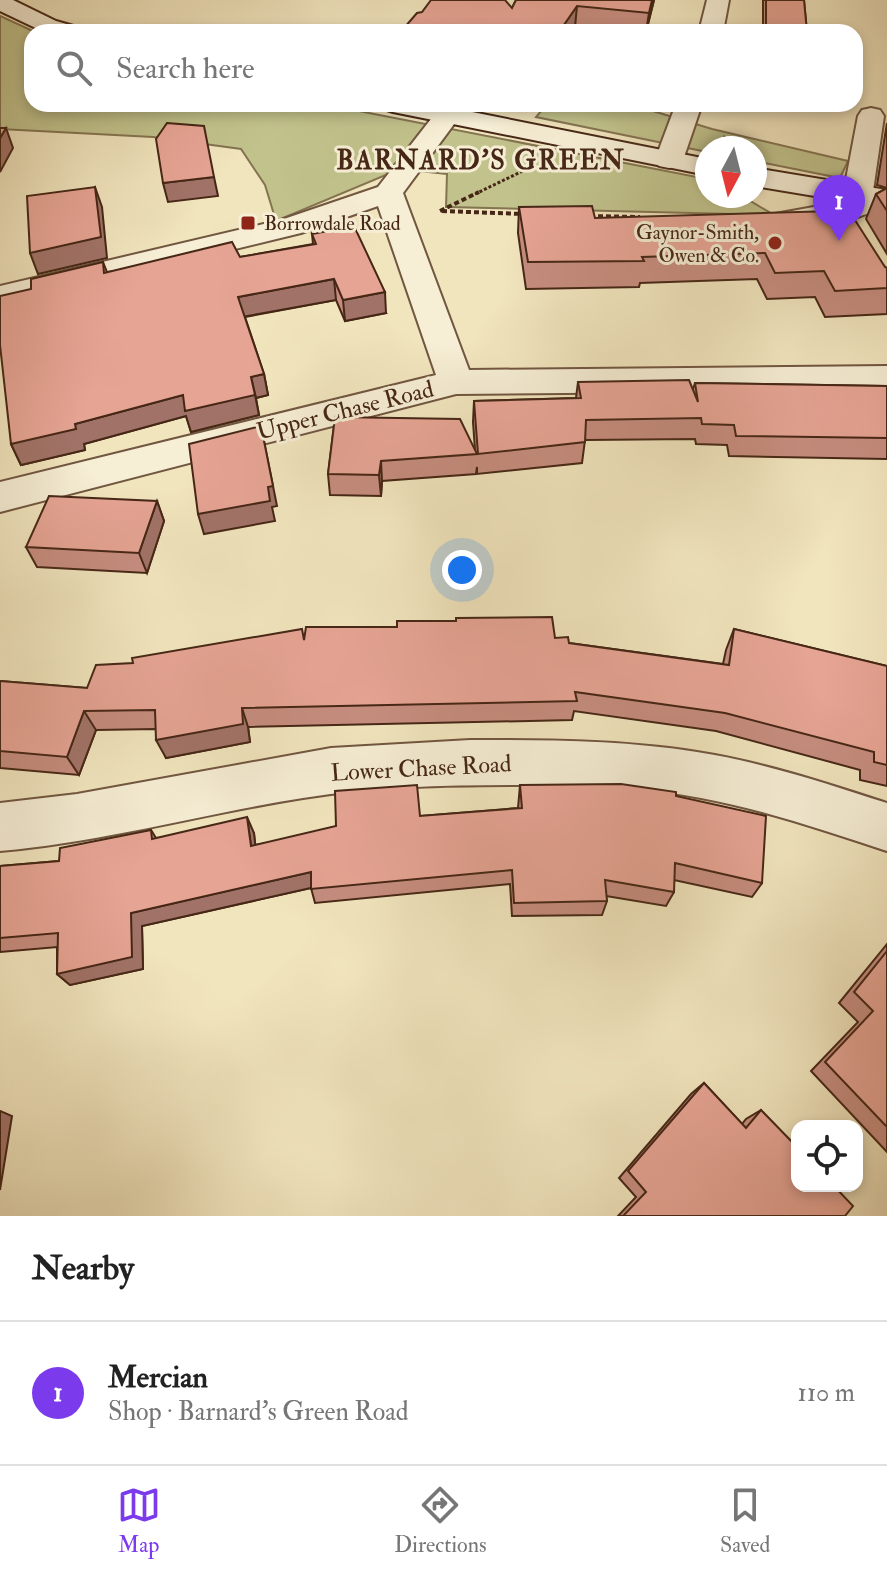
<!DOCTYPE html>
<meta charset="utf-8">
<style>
body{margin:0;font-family:"IM FELL Double Pica",serif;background:#f2f2f2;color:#222}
.controls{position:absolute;right:24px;bottom:24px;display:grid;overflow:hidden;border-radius:16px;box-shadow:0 4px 12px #0003}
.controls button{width:72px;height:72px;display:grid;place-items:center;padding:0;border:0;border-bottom:2px solid #e0e0e0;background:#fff;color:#222;font:40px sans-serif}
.compass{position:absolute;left:695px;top:136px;width:72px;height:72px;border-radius:50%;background:#fff;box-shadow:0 4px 12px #0003;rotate:187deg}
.you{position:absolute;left:462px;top:570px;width:28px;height:28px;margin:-20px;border:6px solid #fff;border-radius:50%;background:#1a73e8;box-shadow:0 0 0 12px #1a73e833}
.badge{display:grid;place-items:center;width:52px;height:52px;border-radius:50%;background:#7c3aed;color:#fff;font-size:26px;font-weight:700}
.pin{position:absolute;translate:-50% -66px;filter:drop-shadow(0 2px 4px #0008)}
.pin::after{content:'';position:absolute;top:42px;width:28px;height:24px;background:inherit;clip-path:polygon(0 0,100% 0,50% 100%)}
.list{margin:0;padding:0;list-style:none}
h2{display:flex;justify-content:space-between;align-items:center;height:104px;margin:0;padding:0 32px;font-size:34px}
h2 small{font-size:26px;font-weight:400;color:#767676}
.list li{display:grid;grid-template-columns:52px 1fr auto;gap:24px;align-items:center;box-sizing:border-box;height:144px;padding:0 32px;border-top:2px solid #e0e0e0}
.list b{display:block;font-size:30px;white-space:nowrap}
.list p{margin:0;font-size:26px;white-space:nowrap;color:#767676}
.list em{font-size:26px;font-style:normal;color:#767676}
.icon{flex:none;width:44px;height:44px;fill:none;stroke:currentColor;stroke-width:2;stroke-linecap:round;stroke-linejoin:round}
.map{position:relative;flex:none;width:887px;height:1216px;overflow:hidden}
.search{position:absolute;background:#fff;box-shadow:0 4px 12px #0003;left:24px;right:24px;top:24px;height:88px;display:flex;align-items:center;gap:20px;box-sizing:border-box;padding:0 28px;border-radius:24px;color:#767676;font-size:30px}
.sheet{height:248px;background:#fff}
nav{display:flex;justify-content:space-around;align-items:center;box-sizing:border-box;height:112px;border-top:2px solid #e0e0e0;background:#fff;font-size:22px;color:#767676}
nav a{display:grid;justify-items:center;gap:4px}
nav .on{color:#7c3aed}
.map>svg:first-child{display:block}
.green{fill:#c1c28c;stroke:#847451;stroke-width:2}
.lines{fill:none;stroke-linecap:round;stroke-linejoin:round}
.street-casing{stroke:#715640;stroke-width:4}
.secondary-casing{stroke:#462716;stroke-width:4}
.path-far1{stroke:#462716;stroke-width:3;stroke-dasharray:3 2;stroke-linecap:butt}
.path{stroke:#462716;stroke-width:4;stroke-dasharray:5 3;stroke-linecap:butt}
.street{fill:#f6eed5;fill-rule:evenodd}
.secondary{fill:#f6eed5;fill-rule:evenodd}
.wall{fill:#c68d7f;stroke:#462716;stroke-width:2}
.shaded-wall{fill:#a17368;stroke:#462716;stroke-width:2}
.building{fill:#e6a494;stroke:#462716;stroke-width:2}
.poi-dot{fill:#8f2418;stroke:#f6eed5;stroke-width:3}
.labels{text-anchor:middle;stroke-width:6;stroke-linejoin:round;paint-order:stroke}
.far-poi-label{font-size:20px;fill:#462716;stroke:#f6eed5;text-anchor:start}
.street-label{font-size:24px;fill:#462716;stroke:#f6eed5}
.far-district-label{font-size:26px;font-weight:bold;letter-spacing:2px;fill:#462716;stroke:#f6eed5}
</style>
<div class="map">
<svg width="887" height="1216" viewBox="0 0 887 1216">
<rect width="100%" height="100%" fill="#f1e5be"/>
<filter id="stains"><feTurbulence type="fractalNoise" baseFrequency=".0025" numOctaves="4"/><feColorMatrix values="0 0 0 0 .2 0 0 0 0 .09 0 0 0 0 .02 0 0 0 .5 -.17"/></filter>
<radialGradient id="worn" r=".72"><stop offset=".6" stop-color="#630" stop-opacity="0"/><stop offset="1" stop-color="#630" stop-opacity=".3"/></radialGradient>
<g class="green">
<polygon points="0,16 35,32 32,32 32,104 323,104 707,179 707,196 742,196 774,215 446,207 447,174 400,169 276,221 265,185 241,149 153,137 0,129"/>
<polygon points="547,104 610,104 653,111 712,129 848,161 840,178 755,161 755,148 707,148 707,152 536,117"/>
</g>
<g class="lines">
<defs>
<g id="street">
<polygon points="707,0 729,0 723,32 699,32"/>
<polygon points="676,104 702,104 683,160 679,166 669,168 659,166 655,160"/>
<polygon points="447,108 456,110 460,116 403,193 469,370 887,366 887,390 456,394 0,512 0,482 436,375 378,206 301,233 0,306 0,286 281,220 378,187 438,110"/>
<path d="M871,108L880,110L884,116L873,191H887V206C855,219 811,235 775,226L771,220L775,214L847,201L843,195L858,116L862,110Z"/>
<path d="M470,740C546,740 622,740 697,752C762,762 825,783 887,803V851C826,831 765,810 701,798C644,787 585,786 527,785C452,785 377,786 303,798C202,814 103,842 0,851V803L77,794L331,748Z"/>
</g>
<g id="secondary">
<polygon points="0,0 13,0 56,21 77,27 81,32 44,32 0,11"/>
<polygon points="380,104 432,104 707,159 707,175 393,112 384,109"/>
<polygon points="755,168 887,190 887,208 755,186"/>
</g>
</defs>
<use href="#street" class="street-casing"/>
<use href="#secondary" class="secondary-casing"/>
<g class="path-far1">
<polyline points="723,137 748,144"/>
<polyline points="475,194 529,168"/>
</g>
<g class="path">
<polyline points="440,211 479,192"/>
<polyline points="442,211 524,214"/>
<polyline points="590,216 640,217"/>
</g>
<use href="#street" class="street"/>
<use href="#secondary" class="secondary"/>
</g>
<g class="wall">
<polygon points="516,0 654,0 646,32 623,32 575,27 571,32 404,32 404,28 512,8"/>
<polygon points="763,0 804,0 807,32 763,32"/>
<polygon points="887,123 887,188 877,185"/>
<polygon points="887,188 887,254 866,219 876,194"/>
<polygon points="519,207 595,218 835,217 885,267 887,268 887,314 825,317 815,297 767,299 757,279 640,283 639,287 526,289 518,233"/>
<polygon points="312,234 386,313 345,321 336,300 245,317 264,374 268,395 256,398 259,415 191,432 186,416 84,444 85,450 21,465 11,444 31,289 103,262 107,272 240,257 313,244"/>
<polygon points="578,382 693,389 695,383 887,386 887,459 729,456 727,445 696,444 695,439 585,440 582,463 477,474 477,467 476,474 382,481 381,496 330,495 328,474 335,417 475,450 473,422 474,401 576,398"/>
<polygon points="157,501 164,521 147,573 37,567 26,547"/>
<polygon points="734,629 887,666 887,786 860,780 860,770 716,731 574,711 572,720 248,727 250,742 166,758 156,729 96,730 79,775 0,768 0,681 87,688 133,663 304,640 555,638 569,643 723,664 726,650"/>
<polygon points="520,785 676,796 762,883 752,897 674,880 674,892 666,906 606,896 607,901 602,915 512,916 510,884 315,903 311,888 142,926 143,969 70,985 57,974 57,947 0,952 0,866 59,861 151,830 156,838 254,833 255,845 420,816 518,808"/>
<polygon points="887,944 887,1152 811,1071 858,1022 839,1003"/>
<polygon points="704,1083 742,1124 746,1119 761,1110 845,1216 618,1216 636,1197 619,1178 691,1094"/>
</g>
<g class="shaded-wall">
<polygon points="652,0 654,0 646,32 649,13"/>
<polygon points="577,6 575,27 571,32 559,32"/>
<polygon points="6,128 13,148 0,172 0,138"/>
<polygon points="214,177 218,196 168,202 163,183"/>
<polygon points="95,187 102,207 107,258 38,274 30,253"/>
<polygon points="334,279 336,300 242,317 238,297"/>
<polygon points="385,292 386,313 345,321 343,300"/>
<polygon points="264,374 268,395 256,398 251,377"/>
<polygon points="183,395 255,395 259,415 191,432 186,416 84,444 85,450 21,465 11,444 75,424"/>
<polygon points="261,426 277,506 272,507 275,521 204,534 198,514"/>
<polygon points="381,461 382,481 381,496 379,475"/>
<polygon points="157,501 164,521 147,573 139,553"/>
<polygon points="242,708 248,727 250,742 166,758 156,740"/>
<polygon points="84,711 96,730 79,775 67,757"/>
<polygon points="247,817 254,833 257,861 251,846"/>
<polygon points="311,872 315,887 142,926 143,969 70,985 57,974 131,913"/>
<polygon points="0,1111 12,1116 0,1190"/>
</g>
<g class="building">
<polygon points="431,0 505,0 512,8 516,0 652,0 649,13 577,6 559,32 406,32 409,28 404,28 417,13 422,12"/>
<polygon points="766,0 804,0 807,32 766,30"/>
<polygon points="167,123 204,126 214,177 163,183 156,139"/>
<polygon points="0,128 6,128 0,138"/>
<polygon points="95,187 101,237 30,253 27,196"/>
<polygon points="887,188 887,211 876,194"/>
<polygon points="592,206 595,218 834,211 835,217 853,217 885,267 887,268 887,288 835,291 824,271 775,273 765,253 642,257 644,261 528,262 519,207"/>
<polygon points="354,226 385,292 343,300 334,279 238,297 264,374 251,377 255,395 185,411 183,395 75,424 76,429 11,444 0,345 0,296 31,289 31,279 103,262 104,273 232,242 240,257 316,244 312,234"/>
<polygon points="689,380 698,402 695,383 887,386 887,438 736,436 734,425 702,424 701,418 586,420 585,442 478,454 474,401 581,398 578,382"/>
<polygon points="335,417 460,419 477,454 381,461 379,475 328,474"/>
<polygon points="261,426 273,486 268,487 270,501 198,514 189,444"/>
<polygon points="49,496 157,501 139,553 26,547"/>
<polygon points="552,617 555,638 568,637 569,643 729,665 734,629 887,666 887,765 874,762 874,752 725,713 575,692 577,701 242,708 243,724 156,740 155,710 84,711 67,757 0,751 0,681 87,688 96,665 133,663 132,658 302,629 304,640 306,627 397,627 397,621 456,621 456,618"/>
<polygon points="621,784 676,792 676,796 766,816 762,883 675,863 674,892 605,880 607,901 514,903 512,870 311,889 311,872 131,913 132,957 57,974 58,933 0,938 0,866 59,861 60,848 151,830 152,839 247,817 251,846 336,826 335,791 417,785 420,816 522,808 520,785"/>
<polygon points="887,951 887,1127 825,1062 873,1011 854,992"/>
<polygon points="704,1083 746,1128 761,1110 797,1147 797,1186 834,1186 853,1206 845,1216 623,1216 646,1192 628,1171"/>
</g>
<g class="poi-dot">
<rect x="240" y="215" width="16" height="16" rx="4"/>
<circle cx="775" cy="243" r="8"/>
</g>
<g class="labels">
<g class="far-poi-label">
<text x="264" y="230">Borrowdale Road</text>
<text x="759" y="239" text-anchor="end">Gaynor-Smith,<tspan x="759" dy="23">Owen &amp; Co.</tspan></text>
</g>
<g class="street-label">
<text transform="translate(345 410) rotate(-14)" y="8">Upper Chase Road</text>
<text transform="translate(421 768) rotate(-3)" y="8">Lower Chase Road</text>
</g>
<g class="far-district-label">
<text x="481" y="169">BARNARD'S GREEN</text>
</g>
</g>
<rect width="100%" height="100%" filter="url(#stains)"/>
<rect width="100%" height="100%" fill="url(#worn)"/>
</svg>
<div class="controls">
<button><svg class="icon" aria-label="locate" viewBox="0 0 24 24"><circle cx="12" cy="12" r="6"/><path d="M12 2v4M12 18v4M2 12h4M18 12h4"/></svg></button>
</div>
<svg class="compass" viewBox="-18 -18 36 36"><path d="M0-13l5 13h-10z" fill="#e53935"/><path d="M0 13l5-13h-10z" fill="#767676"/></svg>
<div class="you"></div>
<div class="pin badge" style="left:839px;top:241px">1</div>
<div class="search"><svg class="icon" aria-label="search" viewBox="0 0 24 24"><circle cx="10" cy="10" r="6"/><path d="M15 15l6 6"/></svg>Search here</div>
</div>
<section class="sheet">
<h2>Nearby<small></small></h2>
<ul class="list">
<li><span class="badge">1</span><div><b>Mercian</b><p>Shop · Barnard's Green Road</p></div><em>110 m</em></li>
</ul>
</section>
<nav>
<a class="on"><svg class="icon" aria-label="map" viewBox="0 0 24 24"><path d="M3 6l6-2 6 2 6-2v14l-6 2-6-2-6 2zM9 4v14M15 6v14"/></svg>Map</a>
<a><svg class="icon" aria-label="directions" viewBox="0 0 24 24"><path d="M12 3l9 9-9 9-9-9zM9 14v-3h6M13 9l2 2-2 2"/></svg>Directions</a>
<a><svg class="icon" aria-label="saved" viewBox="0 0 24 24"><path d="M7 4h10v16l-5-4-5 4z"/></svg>Saved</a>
</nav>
